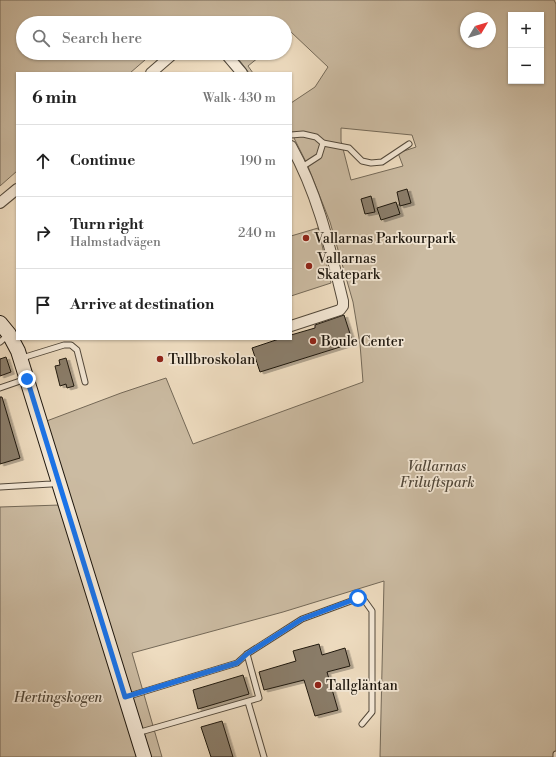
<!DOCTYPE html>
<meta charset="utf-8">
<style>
body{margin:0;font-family:"Libre Bodoni",serif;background:#f2f2f2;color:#222}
.controls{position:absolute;right:12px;top:12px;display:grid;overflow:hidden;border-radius:0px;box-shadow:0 1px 3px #0004}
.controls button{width:36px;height:36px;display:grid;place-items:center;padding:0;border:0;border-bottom:1px solid #e0e0e0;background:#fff;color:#222;font:20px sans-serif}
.compass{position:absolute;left:460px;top:12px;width:36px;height:36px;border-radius:50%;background:#fff;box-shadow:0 1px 3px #0004;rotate:52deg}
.stop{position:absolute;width:12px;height:12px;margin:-9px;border:3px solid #1a73e8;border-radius:50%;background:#fff}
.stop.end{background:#1a73e8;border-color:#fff;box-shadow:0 1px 4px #0008}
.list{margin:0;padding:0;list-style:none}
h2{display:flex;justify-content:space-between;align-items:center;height:52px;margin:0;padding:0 16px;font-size:17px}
h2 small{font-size:13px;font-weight:400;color:#767676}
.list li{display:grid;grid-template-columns:26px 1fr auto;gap:12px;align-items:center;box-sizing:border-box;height:72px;padding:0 16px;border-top:1px solid #e0e0e0}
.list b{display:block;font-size:15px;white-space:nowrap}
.list p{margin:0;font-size:13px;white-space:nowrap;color:#767676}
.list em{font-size:13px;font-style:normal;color:#767676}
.icon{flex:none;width:22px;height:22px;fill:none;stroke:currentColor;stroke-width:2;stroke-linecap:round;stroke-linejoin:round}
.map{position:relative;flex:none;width:556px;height:757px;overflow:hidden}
.search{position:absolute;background:#fff;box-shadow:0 1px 3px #0004;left:16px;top:16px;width:276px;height:44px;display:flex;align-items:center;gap:10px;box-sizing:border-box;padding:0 14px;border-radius:22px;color:#767676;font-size:15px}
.panel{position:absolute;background:#fff;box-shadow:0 1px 3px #0004;left:16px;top:72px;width:276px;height:268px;border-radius:0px}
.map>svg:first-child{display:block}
.green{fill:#cbbba2;stroke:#746958;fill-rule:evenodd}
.building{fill:#8a7d6b;stroke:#1e170e;filter:url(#shadow)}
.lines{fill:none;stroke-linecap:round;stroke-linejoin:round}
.service-casing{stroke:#52483a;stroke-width:7}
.minor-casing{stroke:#52483a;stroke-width:12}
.secondary-casing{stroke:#1e170e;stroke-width:16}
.service{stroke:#f4e8d6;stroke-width:5}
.minor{stroke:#f4e8d6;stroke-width:10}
.secondary{stroke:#f4e8d6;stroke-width:14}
.route{stroke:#1a73e8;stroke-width:5}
.poi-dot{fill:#8f2418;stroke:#f4e8d6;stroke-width:1.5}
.labels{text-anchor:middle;stroke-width:3.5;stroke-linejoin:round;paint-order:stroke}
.poi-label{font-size:14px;fill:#1e170e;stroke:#f4e8d6;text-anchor:start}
.park-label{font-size:14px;font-style:italic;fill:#52483a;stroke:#f4e8d6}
</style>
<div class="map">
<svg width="556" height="757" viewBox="0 0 556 757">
<defs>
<filter id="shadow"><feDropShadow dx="3.5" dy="2" stdDeviation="0" flood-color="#0004"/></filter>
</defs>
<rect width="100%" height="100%" fill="#eedcc0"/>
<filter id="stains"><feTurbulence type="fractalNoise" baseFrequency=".005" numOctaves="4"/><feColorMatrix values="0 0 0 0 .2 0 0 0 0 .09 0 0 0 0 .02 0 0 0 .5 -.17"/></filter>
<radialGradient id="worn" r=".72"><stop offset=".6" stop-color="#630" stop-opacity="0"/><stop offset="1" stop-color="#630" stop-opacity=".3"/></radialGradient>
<g class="green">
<path d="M0,0H554L556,4V757H380L384,581L283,612L132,653L162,757H0V507L60,505L36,425L121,393L166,378L193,444L363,382L360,344L353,302L330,222L307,164L291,132V103L315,87L328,67L291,32L285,36V23H198L190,18L187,23H23V53H153L130,73H17V171L0,186ZM511,15H541V81H511ZM466,18H490V42H466ZM341,128L412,135L416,147L398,153L403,166L351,180L341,141Z"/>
<polygon points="234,53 264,53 248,66 253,73 249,73"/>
<polygon points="318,228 331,283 291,296 291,236"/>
</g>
<g class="building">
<polygon points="407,189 411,203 400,206 397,192"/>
<polygon points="371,196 375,212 365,214 361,199"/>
<polygon points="396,202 400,214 381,220 377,208"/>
<polygon points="344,315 353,343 260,372 252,348 279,339 291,339 291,335 315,328 315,325"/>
<polygon points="6,357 11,372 0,376 0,359"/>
<polygon points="66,358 74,386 67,388 66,384 60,386 55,366 60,365 59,360"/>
<polygon points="0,397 2,397 20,458 0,464"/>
<polygon points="319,644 322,655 345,648 350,666 327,672 338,710 315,716 304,680 264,690 259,672 296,661 293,651"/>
<polygon points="243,675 249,694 198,709 193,690"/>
<polygon points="222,721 233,757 211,757 201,727"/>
</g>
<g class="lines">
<defs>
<g id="service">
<polyline points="291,135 303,134 316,137 323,143 349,148 362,161 371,163 382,162 409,144"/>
<polyline points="302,167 319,156 323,143"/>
<polyline points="0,342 8,335"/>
<polyline points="22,358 64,345 71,345 77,350 85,382"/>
<polyline points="0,388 26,379"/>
<polyline points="0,487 51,484 59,482"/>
<polyline points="126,697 237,663 247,654 302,619 362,597 372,611 372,712 362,724"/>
<polyline points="248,702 264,757"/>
<polyline points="137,733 259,698 247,654"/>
<polyline points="556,757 556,754"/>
</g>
<g id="minor">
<polyline points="225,53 242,73"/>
<polyline points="151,73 174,53"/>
<path d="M291,146C318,194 330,248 343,301V306L340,310L291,326"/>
<polyline points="0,203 17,189"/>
</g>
<polyline id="secondary" points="0,323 9,334 18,351 144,757"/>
</defs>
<use href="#service" class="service-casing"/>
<use href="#minor" class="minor-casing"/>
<use href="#secondary" class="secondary-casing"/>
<use href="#service" class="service"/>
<use href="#minor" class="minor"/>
<use href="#secondary" class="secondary"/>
</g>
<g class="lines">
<polyline class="route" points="27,379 125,697 237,663 247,654 302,619 358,598"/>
</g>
<g class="poi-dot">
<circle cx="306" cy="238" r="4"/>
<circle cx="309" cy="266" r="4"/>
<circle cx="313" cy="341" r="4"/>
<circle cx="160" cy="359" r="4"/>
<circle cx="318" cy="685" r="4"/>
</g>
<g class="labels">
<g class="poi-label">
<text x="314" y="243">Vallarnas Parkourpark</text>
<text x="317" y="263">Vallarnas<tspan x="317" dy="16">Skatepark</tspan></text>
<text x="321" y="346">Boule Center</text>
<text x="168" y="364">Tullbroskolan</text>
<text x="326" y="690">Tallgläntan</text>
</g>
<g class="park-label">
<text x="437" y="471">Vallarnas<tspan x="437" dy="16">Friluftspark</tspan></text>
<text x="58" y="702">Hertingskogen</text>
</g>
</g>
<rect width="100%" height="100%" filter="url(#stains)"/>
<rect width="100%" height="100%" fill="url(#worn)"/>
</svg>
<div class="controls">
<button>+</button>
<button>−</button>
</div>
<svg class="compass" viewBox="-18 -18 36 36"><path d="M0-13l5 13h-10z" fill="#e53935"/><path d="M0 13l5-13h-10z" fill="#767676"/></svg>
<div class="stop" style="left:358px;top:598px"></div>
<div class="stop end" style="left:27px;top:379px"></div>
<div class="search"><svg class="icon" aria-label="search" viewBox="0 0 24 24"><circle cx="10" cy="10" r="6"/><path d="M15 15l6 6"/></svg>Search here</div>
<section class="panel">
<h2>6 min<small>Walk · 430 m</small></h2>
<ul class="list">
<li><svg class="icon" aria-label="ahead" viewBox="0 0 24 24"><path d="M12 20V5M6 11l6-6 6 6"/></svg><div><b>Continue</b></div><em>190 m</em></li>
<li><svg class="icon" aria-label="right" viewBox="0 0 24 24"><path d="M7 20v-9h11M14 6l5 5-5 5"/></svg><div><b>Turn right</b><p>Halmstadvägen</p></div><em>240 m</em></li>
<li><svg class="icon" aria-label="arrive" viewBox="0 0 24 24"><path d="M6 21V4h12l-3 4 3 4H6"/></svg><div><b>Arrive at destination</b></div></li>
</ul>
</section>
</div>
